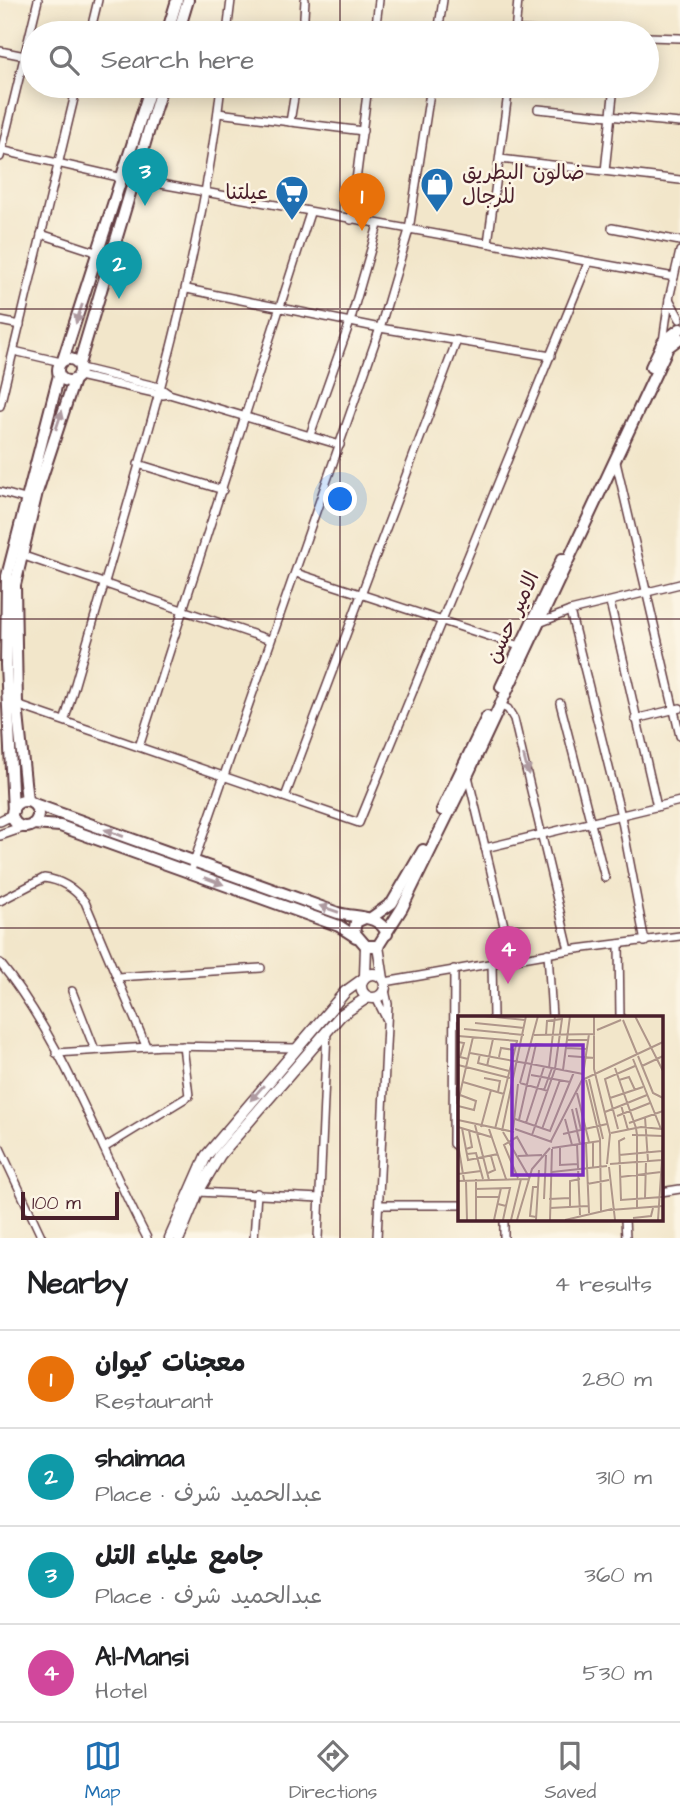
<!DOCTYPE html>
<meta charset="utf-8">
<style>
body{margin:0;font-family:"Architects Daughter","Playpen Sans Arabic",sans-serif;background:#f6f6f6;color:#202124}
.scale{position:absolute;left:21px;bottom:18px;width:98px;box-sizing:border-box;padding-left:7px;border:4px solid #4a1f2b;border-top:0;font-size:19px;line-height:24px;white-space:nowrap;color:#4a1f2b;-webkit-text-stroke:5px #fcf5e5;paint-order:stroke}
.you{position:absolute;left:341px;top:500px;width:24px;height:24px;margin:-18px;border:5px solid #fff;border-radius:50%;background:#1a73e8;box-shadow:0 0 0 10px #1a73e833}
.badge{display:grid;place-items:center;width:46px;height:46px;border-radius:50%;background:#1f6fb2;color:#fff;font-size:23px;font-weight:700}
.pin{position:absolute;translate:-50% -58px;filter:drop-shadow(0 2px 4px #0008)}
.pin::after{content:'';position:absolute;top:37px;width:24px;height:21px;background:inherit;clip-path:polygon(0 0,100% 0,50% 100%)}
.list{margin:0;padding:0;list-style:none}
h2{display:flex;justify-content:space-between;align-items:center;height:91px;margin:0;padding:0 28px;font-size:30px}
h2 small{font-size:23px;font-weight:400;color:#757577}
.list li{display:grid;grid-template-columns:46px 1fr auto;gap:21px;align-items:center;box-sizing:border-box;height:98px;padding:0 28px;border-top:2px solid #e0e0e0}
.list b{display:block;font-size:26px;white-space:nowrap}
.list p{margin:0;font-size:23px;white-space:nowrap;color:#757577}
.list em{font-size:23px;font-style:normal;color:#757577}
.icon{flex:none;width:38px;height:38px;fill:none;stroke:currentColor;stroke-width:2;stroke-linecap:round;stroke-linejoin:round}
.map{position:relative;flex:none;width:680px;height:1238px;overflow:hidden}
.search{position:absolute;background:#fff;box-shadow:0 4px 18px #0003;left:21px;right:21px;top:21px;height:77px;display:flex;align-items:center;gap:18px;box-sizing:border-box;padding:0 24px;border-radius:38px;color:#757577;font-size:26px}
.sheet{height:483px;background:#fff}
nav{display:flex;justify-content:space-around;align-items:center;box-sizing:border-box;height:98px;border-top:2px solid #e0e0e0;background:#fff;font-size:19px;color:#757577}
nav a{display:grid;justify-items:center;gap:4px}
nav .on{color:#1f6fb2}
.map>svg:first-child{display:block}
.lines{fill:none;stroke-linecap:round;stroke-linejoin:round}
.minor-casing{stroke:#633d43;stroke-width:10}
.tertiary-casing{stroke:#633d43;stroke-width:12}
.secondary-casing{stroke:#633d43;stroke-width:13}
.primary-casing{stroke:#633d43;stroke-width:14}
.minor{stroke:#fff;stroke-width:7}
.tertiary{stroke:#fff;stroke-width:9}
.secondary{stroke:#fff;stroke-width:10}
.primary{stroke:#fff;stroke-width:10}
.oneway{fill:#ae9aa0}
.grid{fill:none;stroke:#4a1f2b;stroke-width:2;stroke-opacity:0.55}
.labels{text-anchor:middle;stroke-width:5;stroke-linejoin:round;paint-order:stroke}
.poi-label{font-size:21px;fill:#4a1f2b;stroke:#fcf5e5;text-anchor:start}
.street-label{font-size:21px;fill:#4a1f2b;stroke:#fcf5e5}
.inset-road{fill:none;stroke:#af968a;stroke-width:2}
.view{fill:#7b2cbf;fill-opacity:0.15;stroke:#7b2cbf;stroke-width:3.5}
.inset-edge{fill:none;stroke:#4a1f2b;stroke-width:3.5}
</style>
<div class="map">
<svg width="680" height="1238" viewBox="0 0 680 1238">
<rect width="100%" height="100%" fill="#fcf5e5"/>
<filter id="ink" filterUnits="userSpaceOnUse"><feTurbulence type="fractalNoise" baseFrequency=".0143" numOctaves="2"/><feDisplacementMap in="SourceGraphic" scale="14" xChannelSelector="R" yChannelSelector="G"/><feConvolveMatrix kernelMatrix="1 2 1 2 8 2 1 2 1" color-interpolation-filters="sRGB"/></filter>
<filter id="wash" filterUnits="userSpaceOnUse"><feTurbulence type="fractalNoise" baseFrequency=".00686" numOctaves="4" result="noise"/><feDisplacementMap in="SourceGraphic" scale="28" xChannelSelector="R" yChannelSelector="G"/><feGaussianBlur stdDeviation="1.57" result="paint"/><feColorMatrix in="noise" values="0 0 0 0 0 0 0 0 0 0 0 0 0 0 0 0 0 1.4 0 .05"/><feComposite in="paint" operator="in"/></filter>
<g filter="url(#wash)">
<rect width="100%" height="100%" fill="#f2e6ca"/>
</g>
<g filter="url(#ink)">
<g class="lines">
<defs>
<g id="minor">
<polyline points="515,30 578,33"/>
<polyline points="90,33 98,0"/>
<polyline points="227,33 231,0"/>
<polyline points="303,33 305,0"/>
<polyline points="375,33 379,0"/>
<polyline points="438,33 443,0"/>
<polyline points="515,33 518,0"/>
<polyline points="647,37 680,38"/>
<polyline points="0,51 25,56"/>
<polyline points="538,109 680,123"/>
<polyline points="218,113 363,131"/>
<polyline points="290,122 296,86"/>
<polyline points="0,150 123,178"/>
<polyline points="0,157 38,0"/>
<polyline points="500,159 680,180"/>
<polyline points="605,171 614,86"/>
<polyline points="133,179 674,277"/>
<polyline points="351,220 368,86"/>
<polyline points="612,228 680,241"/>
<polyline points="41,234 99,253"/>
<polyline points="488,243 509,86"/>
<polyline points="187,289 380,328 551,356"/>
<polyline points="669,299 680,251"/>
<polyline points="0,321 20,325"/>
<polyline points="663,342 669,299 680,319"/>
<polyline points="14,351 61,362"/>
<polyline points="81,368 159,387 169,394"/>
<polyline points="79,376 163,395 169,394 340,445"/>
<polyline points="0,406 77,86"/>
<polyline points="310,435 350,322 378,225"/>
<polyline points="616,462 680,736"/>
<polyline points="138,464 223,490"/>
<polyline points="0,492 25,499"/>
<polyline points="21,555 270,640"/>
<polyline points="296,573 519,646"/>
<polyline points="610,602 657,807"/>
<polyline points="570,611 621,816 645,942"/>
<polyline points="539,623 570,611 680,584"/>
<polyline points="560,703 605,878"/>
<polyline points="17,705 359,823 588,263"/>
<polyline points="500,705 508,709 514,719 569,950"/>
<path d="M65,719C124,510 196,302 221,86"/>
<polyline points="635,719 680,708"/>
<polyline points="139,747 310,213"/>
<polyline points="468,776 512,959"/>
<polyline points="285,797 457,340"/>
<polyline points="485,848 680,801"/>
<polyline points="190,873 380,328 409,230 431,86"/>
<path d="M0,901L44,878C61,880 74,888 85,902L146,1046"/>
<polyline points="619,944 620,1017"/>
<polyline points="548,953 552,1017"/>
<polyline points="492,962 493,1017"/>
<path d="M0,963C65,1044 99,1147 147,1238"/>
<polyline points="454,969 453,1144 460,1149"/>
<polyline points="117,977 261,968"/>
<polyline points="385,982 569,950 680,936"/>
<polyline points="72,991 95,1050"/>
<polyline points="376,998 386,1018"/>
<polyline points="56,1053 164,1046 297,1048"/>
<polyline points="0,1148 42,1238"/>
<polyline points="104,1148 189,1096 183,1046"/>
<polyline points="198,1192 320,1198"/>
<polyline points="661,1192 680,1189"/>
<polyline points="379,1205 460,1205"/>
<polyline points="625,1219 626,1238"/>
<polyline points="254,1238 257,1193"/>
<polyline points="318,1238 327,1030"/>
<polyline points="377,1238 388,1004 385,990"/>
<polyline points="504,1238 504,1219"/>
</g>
<g id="tertiary">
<polyline points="0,821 12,815"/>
<polyline points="0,835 23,827"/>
</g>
<g id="secondary">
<polyline points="378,946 383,979"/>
<circle cx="373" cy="986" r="12"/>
<polyline points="365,976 366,946"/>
<polyline points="170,1238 206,1156 345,992 363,979"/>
<polyline points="179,1238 198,1192 220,1155 341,1015 368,997"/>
</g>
<g id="primary">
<polyline points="167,33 177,0"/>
<polyline points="178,33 188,0"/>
<circle cx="69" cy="370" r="11"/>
<polyline points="63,360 151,86"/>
<polyline points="79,364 162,86"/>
<polyline points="651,367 663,342 680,329"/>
<polyline points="501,687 562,559"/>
<polyline points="27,801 17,705 15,585 37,492 74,380"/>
<circle cx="25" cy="814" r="13"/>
<path d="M34,804L338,913C356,918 380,914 387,934"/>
<polyline points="442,810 487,717"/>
<polyline points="13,811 6,665 7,576 59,375"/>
<polyline points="33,824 60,826 339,926 356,937"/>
<polyline points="365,918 356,922 354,932 366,946 378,946 402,908 467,776 668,347 680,338"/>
<polyline points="371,918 392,903 423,850"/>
</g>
</defs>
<use href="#minor" class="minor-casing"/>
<use href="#tertiary" class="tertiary-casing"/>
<use href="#secondary" class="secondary-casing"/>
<use href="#primary" class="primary-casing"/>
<use href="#minor" class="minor"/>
<use href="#tertiary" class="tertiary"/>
<use href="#secondary" class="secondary"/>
<use href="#primary" class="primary"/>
</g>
<defs><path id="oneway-solid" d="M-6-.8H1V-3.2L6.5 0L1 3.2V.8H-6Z" transform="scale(1.75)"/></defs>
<g class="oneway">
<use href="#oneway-solid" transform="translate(79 314) rotate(109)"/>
<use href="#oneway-solid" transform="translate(59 420) rotate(-72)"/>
<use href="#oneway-solid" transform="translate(526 765) rotate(76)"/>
<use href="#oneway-solid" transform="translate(114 833) rotate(-160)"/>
<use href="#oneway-solid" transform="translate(214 881) rotate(20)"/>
<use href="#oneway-solid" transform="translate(329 909) rotate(-161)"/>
<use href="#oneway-solid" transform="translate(257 1093) rotate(131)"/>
</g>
</g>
<path class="grid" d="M340,0V33M340,86V1238M0,309H680M0,619H680M0,928H680"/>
<defs>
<symbol id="shop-pin" viewBox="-11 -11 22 30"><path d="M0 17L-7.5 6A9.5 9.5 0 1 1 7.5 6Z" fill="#1f6fb2" stroke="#fcf5e5"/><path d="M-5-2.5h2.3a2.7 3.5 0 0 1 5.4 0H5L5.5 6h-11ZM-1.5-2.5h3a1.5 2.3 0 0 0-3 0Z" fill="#fff"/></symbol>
<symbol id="supermarket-pin" viewBox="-11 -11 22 30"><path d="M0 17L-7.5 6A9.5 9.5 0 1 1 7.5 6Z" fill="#1f6fb2" stroke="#fcf5e5"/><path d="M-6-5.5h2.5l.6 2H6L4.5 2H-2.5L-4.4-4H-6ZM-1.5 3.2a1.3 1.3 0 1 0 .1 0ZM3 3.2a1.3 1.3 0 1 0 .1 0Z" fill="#fff"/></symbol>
</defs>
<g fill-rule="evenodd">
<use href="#shop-pin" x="418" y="165" width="38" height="52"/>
<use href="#supermarket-pin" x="273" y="173" width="38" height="52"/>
</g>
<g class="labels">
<g class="poi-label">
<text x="462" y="179">ضالون البطريق<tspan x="462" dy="24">للرجال</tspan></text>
<text x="268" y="199" text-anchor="end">عيلتنا</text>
</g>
<g class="street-label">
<text transform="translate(512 617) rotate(-65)" y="7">الامير حسن</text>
</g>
</g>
<g transform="translate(458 1016)">
<rect width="205" height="205" fill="#f2e6ca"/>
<path class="inset-road" d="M26,0L67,4M136,0V53L152,118M177,0L205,55M165,4L179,38M17,7L66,12M6,13L66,19M139,14L163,4M76,19L137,18M0,20L60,25M109,24H130M0,26L6,27L2,41L10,43M108,32L129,33M12,37L67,47M22,38L20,47L51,55M110,40L137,42M180,40L195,77L205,82M41,41L43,32L56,34M175,43L203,113M68,47L125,58M0,49L52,62M29,50L35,23M184,50L205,40M91,52L97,0M157,52L178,112L179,119H174M105,54L112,0M73,59L112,66M125,59L131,18M26,62L42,65L40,76M131,63L145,123M128,64L142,123L143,195M161,64L171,61L177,74M5,66L46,78M62,67L90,75M62,67L80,0M86,74L94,52M119,77L131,126M152,82L185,71M0,86L15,21M163,89L170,114M0,90L16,94L18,85L2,79M118,92L123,114M114,93L122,128M147,96L189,79M159,100L192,87M187,101L190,145M57,103L92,115L116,56M107,103L114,129M0,104L56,116M61,104L78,28L86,29M68,107L86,51M171,107L205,95M17,109L31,164M0,111L33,121M23,111L33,74M4,112L10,144L40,138M31,113L48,163M37,113L59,25M57,113L94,126M84,113L102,64M160,113L147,63L177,50M55,114L60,68M44,115L68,0M45,116L71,161M153,117L183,111L204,113M105,118L149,108M74,119L97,53L104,3L89,5L88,19M167,122L161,125L163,184L204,181M93,125L124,64L205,26M135,126V152M128,127L131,197M0,128L6,164M119,128L122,199M102,131V149L120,148M94,132L142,125M8,133L14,131L11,114M9,138L18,137L25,163M161,139L204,135M60,140L84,139M149,148L152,118M152,148L204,144M151,151L157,204M94,156L149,150M30,157L37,154L33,140M0,158L23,155M162,161L203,156M60,162L46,129L59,121L69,139M18,163V204M0,165L71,163M8,165L9,204M129,168L151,164M17,173L52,172L48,190M17,181H41M187,182L188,145M86,183L88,139M91,183L112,182M40,188L48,190L45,204M92,192L130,190M112,192V165L122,163M179,193V119L205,120M152,194L205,190M78,201L72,200L75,171H80M175,202L193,200L195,192M36,204L43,172M53,204L63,163M59,204L74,153L92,132M78,204L81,154M92,204L94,133M107,204L154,193M200,204L205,128"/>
<path class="view" d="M54,29H125V159H54Z"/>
<rect width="205" height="205" class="inset-edge"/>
</g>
</svg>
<div class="scale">100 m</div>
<div class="you"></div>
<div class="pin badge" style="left:362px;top:231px;background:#e8710a">1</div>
<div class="pin badge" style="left:119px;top:299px;background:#0f9aa8">2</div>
<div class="pin badge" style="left:145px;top:206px;background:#0f9aa8">3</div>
<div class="pin badge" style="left:508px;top:984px;background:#d1479c">4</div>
<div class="search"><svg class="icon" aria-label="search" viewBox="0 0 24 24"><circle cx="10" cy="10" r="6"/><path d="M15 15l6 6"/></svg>Search here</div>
</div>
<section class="sheet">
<h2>Nearby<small>4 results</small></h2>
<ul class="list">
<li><span class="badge" style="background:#e8710a">1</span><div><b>معجنات كيوان</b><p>Restaurant</p></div><em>280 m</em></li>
<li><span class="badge" style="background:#0f9aa8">2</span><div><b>shaimaa</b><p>Place · عبدالحميد شرف</p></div><em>310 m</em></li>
<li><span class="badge" style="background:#0f9aa8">3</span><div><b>جامع علياء التل</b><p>Place · عبدالحميد شرف</p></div><em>360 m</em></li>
<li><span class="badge" style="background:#d1479c">4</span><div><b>Al-Mansi</b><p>Hotel</p></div><em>530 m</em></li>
</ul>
</section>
<nav>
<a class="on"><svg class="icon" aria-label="map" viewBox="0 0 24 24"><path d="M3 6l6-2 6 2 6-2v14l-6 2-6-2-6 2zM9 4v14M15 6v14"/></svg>Map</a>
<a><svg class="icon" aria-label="directions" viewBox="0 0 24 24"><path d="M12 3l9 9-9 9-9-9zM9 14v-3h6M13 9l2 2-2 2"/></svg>Directions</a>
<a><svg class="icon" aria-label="saved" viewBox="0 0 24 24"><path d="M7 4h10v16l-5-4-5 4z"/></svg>Saved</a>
</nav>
